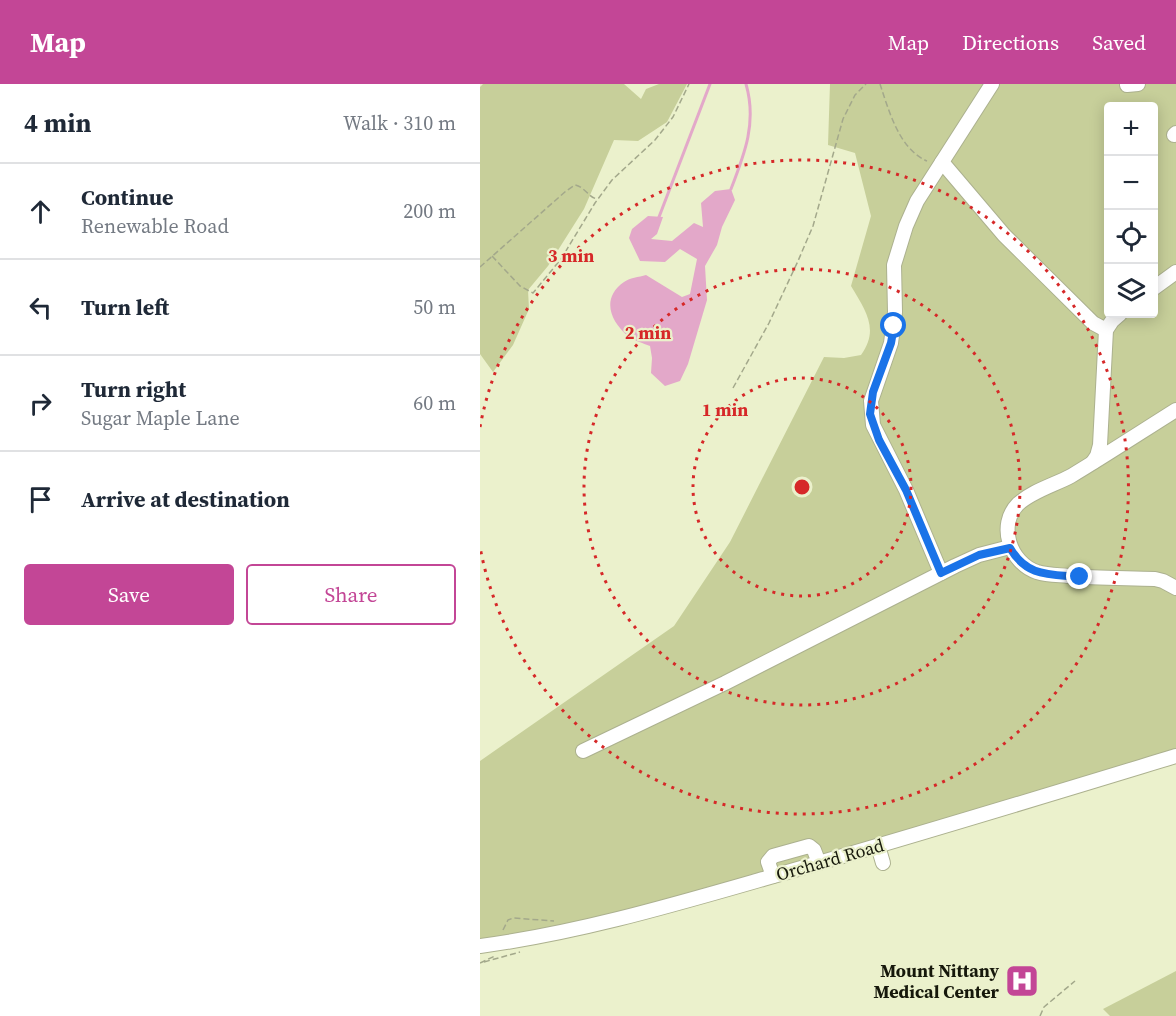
<!DOCTYPE html>
<meta charset="utf-8">
<style>
body{margin:0;font-family:"Source Serif 4",serif;background:#f2f2f3;color:#1f2937}
.controls{position:absolute;right:18px;top:18px;display:grid;overflow:hidden;border-radius:6px;box-shadow:0 3px 15px #0003}
.controls button{width:54px;height:54px;display:grid;place-items:center;padding:0;border:0;border-bottom:2px solid #e0e1e3;background:#fff;color:#1f2937;font:30px sans-serif}
.stop{position:absolute;width:18px;height:18px;margin:-14px;border:4px solid #1a73e8;border-radius:50%;background:#fff}
.stop.end{background:#1a73e8;border-color:#fff;box-shadow:0 2px 6px #0008}
.list{margin:0;padding:0;list-style:none}
h2{display:flex;justify-content:space-between;align-items:center;height:78px;margin:0;padding:0 24px;font-size:26px}
h2 small{font-size:20px;font-weight:400;color:#747a83}
.list li{display:grid;grid-template-columns:39px 1fr auto;gap:18px;align-items:center;box-sizing:border-box;height:96px;padding:0 24px;border-top:2px solid #e0e1e3}
.list b{display:block;font-size:22px;white-space:nowrap}
.list p{margin:0;font-size:20px;white-space:nowrap;color:#747a83}
.list em{font-size:20px;font-style:normal;color:#747a83}
.actions{display:flex;gap:12px;padding:18px 24px}
.actions a{flex:1;padding:14px 0;border:2px solid #c34696;border-radius:6px;text-align:center;font-size:21px;color:#c34696}
.actions .main{background:#c34696;color:#fff}
.icon{flex:none;width:33px;height:33px;fill:none;stroke:currentColor;stroke-width:2;stroke-linecap:round;stroke-linejoin:round}
.map{position:relative;flex:none;width:696px;height:932px;overflow:hidden}
header{display:flex;align-items:center;gap:36px;box-sizing:border-box;height:84px;padding:0 30px;background:#c34696;color:#fff}
header strong{font-size:28px}
nav{display:flex;gap:33px;margin-inline-start:auto;font-size:21px}
main{display:flex}
aside{flex:1;background:#fff}
.map>svg:first-child{display:block}
.green{fill:#c7cf9a;fill-rule:evenodd}
.water{fill:#e3a8c9}
.lines{fill:none;stroke-linecap:round;stroke-linejoin:round}
.stream{stroke:#e3a8c9;stroke-width:3}
.minor-casing{stroke:#acb18f;stroke-width:16}
.path{stroke:#a3a88b;stroke-width:1.5;stroke-dasharray:6 3;stroke-linecap:butt}
.minor{stroke:#fff;stroke-width:14}
.route{stroke:#1a73e8;stroke-width:8}
.ring{fill:none;stroke:#d62828;stroke-width:3;stroke-dasharray:3 6}
.labels{text-anchor:middle;stroke-width:4.5;stroke-linejoin:round;paint-order:stroke}
.street-label{font-size:18px;fill:#16180b;stroke:#ebf1cc}
.poi-label{font-size:18px;font-weight:bold;fill:#16180b;stroke:#ebf1cc;text-anchor:end}
.centre{fill:#d62828;stroke:#ebf1cc;stroke-width:3}
.ring-label{font-size:18px;text-anchor:middle;font-weight:bold;fill:#d62828;stroke:#ebf1cc;stroke-width:4.5;stroke-linejoin:round;paint-order:stroke}
</style>
<header>
<strong>Map</strong>
<nav><a>Map</a><a>Directions</a><a>Saved</a></nav>
</header>
<main>
<aside>
<h2>4 min<small>Walk · 310 m</small></h2>
<ul class="list">
<li><svg class="icon" aria-label="ahead" viewBox="0 0 24 24"><path d="M12 20V5M6 11l6-6 6 6"/></svg><div><b>Continue</b><p>Renewable Road</p></div><em>200 m</em></li>
<li><svg class="icon" aria-label="left" viewBox="0 0 24 24"><path d="M17 20v-9H6M10 6l-5 5 5 5"/></svg><div><b>Turn left</b></div><em>50 m</em></li>
<li><svg class="icon" aria-label="right" viewBox="0 0 24 24"><path d="M7 20v-9h11M14 6l5 5-5 5"/></svg><div><b>Turn right</b><p>Sugar Maple Lane</p></div><em>60 m</em></li>
<li><svg class="icon" aria-label="arrive" viewBox="0 0 24 24"><path d="M6 21V4h12l-3 4 3 4H6"/></svg><div><b>Arrive at destination</b></div></li>
</ul>
<div class="actions"><a class="main">Save</a><a>Share</a></div>
</aside>
<div class="map">
<svg width="696" height="932" viewBox="0 0 696 932">
<rect width="100%" height="100%" fill="#ebf1cc"/>
<g class="green">
<polygon points="3,0 144,0 161,15 166,5 179,0 207,0 187,38 158,57 134,56 104,125 68,182 48,206 49,225 33,261 13,288 0,270 0,3"/>
<path d="M350,0H696V680L0,869V677L194,542L250,458L344,273L364,274L381,271C400,245 385,226 371,202L391,132L375,69L348,61ZM628,22H674V230H628Z"/>
<polygon points="696,887 696,932 630,932 623,925"/>
</g>
<path class="water" d="M251,105L255,116L242,143L237,161L225,182L227,216L208,280L200,297L185,302L171,289L172,274L170,262C163,259 154,257 148,252C130,237 121,214 144,198C149,194 159,193 166,191L202,213L210,210L217,175L200,165L185,178L160,177L149,154L152,145L168,132L183,133L177,150L171,155L192,157L214,139L223,143L221,119L235,107Z"/>
<g class="lines">
<g class="stream">
<path d="M251,105C265,69 277,38 266,0"/>
<polyline points="179,133 230,0"/>
</g>
<defs>
<g id="minor">
<polyline points="647,1 658,0"/>
<polyline points="694,51 696,49"/>
<polyline points="462,78 524,151 613,239 626,246"/>
<polyline points="674,204 696,188"/>
<path d="M696,326C661,348 626,371 591,392C574,401 552,407 538,420C517,441 530,479 557,488C567,491 578,491 588,492C617,494 646,494 675,495L683,497L696,504"/>
<polyline points="613,378 617,372 620,361 626,246 632,237 640,230"/>
<polyline points="461,489 426,406 393,341 391,317 411,259 415,228 414,181 426,142 437,117 512,0"/>
<polyline points="103,667 245,599 475,482 499,471 530,463"/>
<polyline points="398,762 403,779"/>
<polyline points="293,792 288,778 293,772 329,762 334,766 339,779"/>
<path d="M0,862C97,849 189,822 283,795C421,756 558,714 696,672"/>
</g>
</defs>
<use href="#minor" class="minor-casing"/>
<g class="path">
<path d="M400,0C409,27 419,65 447,77"/>
<polyline points="12,172 40,202 53,209 81,175 115,119 132,96 175,56 193,33 209,0"/>
<path d="M0,183L86,107L95,101C105,103 108,113 117,115"/>
<polyline points="253,304 289,239 318,177 333,142 363,35 375,11 386,0"/>
<polyline points="23,846 28,836 33,834 74,837"/>
<polyline points="4,878 40,868"/>
<polyline points="0,879 15,872"/>
<polyline points="560,932 564,923 595,897"/>
</g>
<use href="#minor" class="minor"/>
</g>
<g class="lines">
<path class="route" d="M414,242L411,259L393,308L390,330L399,356L426,406L461,489L499,471L530,464C547,493 569,490 600,493"/>
</g>
<g class="ring">
<circle cx="322" cy="403" r="109"/>
<circle cx="322" cy="403" r="218"/>
<path d="M0 343A327 327 0 1 1 0 463"/>
</g>
<defs>
<symbol id="hospital-square" viewBox="-11 -11 22 22"><rect x="-9" y="-9" width="18" height="18" rx="4" fill="#c34696" stroke="#ebf1cc"/><path d="M-5-5h3v3.5h4V-5h3V5h-3V1.5h-4V5h-3Z" fill="#fff"/></symbol>
</defs>
<g fill-rule="evenodd">
<use href="#hospital-square" x="523" y="878" width="38" height="38"/>
</g>
<g class="labels">
<g class="street-label">
<text transform="translate(350 776) rotate(-16)" y="6">Orchard Road</text>
</g>
<g class="poi-label">
<text x="519" y="893">Mount Nittany<tspan x="519" dy="21">Medical Center</tspan></text>
</g>
</g>
<circle cx="322" cy="403" r="9" class="centre"/>
<g class="ring-label">
<text x="91" y="178">3 min</text>
<text x="168" y="255">2 min</text>
<text x="245" y="332">1 min</text>
</g>
</svg>
<div class="controls">
<button>+</button>
<button>−</button>
<button><svg class="icon" aria-label="locate" viewBox="0 0 24 24"><circle cx="12" cy="12" r="6"/><path d="M12 2v4M12 18v4M2 12h4M18 12h4"/></svg></button>
<button><svg class="icon" aria-label="layers" viewBox="0 0 24 24"><path d="M12 4l9 5-9 5-9-5zM3 14l9 5 9-5"/></svg></button>
</div>
<div class="stop" style="left:414px;top:242px"></div>
<div class="stop end" style="left:600px;top:493px"></div>
</div>
</main>
